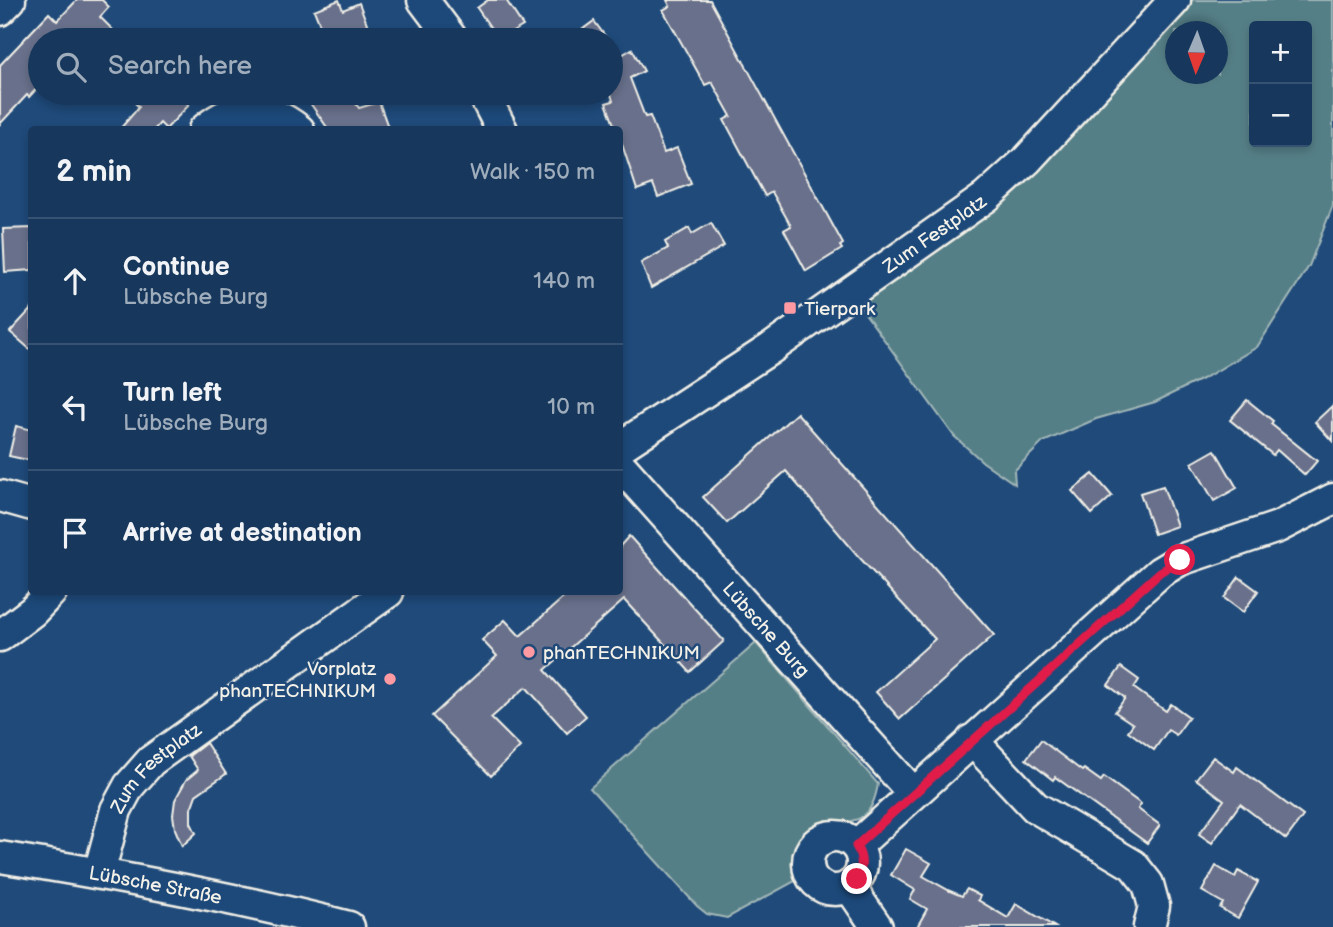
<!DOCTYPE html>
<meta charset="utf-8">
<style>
body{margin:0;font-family:"Balsamiq Sans",sans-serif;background:#244365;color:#f1f3f6}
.controls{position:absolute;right:21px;top:21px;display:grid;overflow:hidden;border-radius:7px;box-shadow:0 4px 10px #0003}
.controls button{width:63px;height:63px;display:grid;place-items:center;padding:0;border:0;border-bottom:2px solid #365272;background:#17385c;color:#f1f3f6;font:35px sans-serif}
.compass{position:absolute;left:1165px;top:21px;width:63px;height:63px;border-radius:50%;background:#17385c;box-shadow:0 4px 10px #0003;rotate:182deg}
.stop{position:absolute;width:21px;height:21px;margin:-16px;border:5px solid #e11d48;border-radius:50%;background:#fff}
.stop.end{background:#e11d48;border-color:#fff;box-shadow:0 2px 7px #0008}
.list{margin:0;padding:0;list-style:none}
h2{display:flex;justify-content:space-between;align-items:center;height:91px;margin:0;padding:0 28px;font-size:30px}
h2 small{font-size:23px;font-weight:400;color:#9eacbb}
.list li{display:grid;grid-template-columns:46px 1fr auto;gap:21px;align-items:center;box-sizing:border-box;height:126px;padding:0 28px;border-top:2px solid #365272}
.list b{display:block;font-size:26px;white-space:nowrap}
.list p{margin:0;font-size:23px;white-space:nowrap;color:#9eacbb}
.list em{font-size:23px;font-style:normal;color:#9eacbb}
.icon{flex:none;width:38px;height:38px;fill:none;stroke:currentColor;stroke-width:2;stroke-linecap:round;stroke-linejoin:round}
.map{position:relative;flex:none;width:1333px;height:927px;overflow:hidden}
.search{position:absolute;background:#17385c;box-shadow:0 4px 10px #0003;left:28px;top:28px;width:595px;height:77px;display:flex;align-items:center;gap:18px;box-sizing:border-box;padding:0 24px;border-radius:38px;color:#9eacbb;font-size:26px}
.panel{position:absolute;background:#17385c;box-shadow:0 4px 10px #0003;left:28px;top:126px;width:595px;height:469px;border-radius:7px}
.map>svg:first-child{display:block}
.green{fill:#547f87;stroke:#a4b8b8;stroke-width:2;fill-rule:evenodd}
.building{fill:#686f8b;stroke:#f4f1e8;stroke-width:2}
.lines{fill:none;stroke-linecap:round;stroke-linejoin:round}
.minor-casing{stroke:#f4f1e8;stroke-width:35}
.minor{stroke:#1f4a7a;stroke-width:30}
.route{stroke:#e11d48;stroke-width:9}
.poi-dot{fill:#ff9aa2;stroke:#1f4a7a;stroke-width:2.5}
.labels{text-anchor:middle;stroke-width:5;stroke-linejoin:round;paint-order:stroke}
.street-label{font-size:19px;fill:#f4f1e8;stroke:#1f4a7a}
.poi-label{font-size:19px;fill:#f4f1e8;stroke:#1f4a7a;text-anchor:start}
</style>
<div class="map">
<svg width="1333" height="927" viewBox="0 0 1333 927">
<rect width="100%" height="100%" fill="#1f4a7a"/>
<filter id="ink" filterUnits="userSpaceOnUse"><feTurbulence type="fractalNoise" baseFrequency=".0143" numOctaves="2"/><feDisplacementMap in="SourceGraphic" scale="14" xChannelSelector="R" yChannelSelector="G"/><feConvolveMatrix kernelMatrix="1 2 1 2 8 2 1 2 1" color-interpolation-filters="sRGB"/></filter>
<g filter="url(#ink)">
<g class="green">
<path d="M1175,0H1333V205L1309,266L1257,347L1206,377L1155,402L1096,419L1043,442L1014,471L1015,484L983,462L954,436L859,305L907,273L986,197ZM1254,26H1307V142H1254ZM1176,32H1218V74H1176Z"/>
<path d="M756,643L878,784C868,844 832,807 807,835C790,854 802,869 795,881L727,918L707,914L697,906L590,788Z"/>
</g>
<g class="building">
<polygon points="77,0 102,0 109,7 100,17 113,30 103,40 40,40 40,85 29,97 27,95 0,124 0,65 49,13 57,21"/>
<polygon points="339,0 343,10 359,3 369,29 341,40 326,40 314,10"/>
<polygon points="488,0 506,0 523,26 499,40 477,8"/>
<polygon points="667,0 710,0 843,244 840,246 842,249 806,271 784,230 791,226 772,192 765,196 724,120 731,116 712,82 705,85 663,10 670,6"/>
<polygon points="594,21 608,40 568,40"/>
<polygon points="611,43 620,56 632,49 644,71 630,78 645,117 650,116 664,153 677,148 691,184 658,197 653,184 637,190 620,138 620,130 616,130 606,103 613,101 611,94"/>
<polygon points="144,93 175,93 189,105 166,129 160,123 154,130 119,130 139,107 135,103"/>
<polygon points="303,93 348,93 359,108 379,102 389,130 329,130"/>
<polygon points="711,223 724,246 651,288 641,263 668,248 665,242 689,228 692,234"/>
<polygon points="32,228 32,270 5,272 3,229"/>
<polygon points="32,308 32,351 10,332"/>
<polygon points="1247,400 1273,421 1271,424 1317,461 1305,475 1277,450 1273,455 1230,420"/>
<polygon points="1333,405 1333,442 1315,422"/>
<polygon points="797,413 994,635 900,719 876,692 935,639 859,557 786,471 727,523 703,497"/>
<polygon points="16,426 32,430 32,461 9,456"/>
<polygon points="1215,450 1237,488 1214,501 1192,463"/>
<polygon points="1093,474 1112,496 1092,514 1072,491"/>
<polygon points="1163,486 1177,526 1154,534 1140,493"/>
<polygon points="629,536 724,641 690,672 624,600 545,670 586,716 567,733 526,687 491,718 520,747 491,776 432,716 497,656 482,640 505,620 520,636 570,592 620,592 620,546"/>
<polygon points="1239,577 1258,591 1243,612 1224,598"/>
<polygon points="1121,667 1139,680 1134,688 1166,711 1171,704 1189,717 1176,735 1168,730 1154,750 1128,731 1133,724 1115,712 1125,698 1108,685"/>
<polygon points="1041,740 1082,771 1084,769 1101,781 1104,777 1141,804 1138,809 1160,825 1147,843 1055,777 1053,780 1026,759"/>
<polygon points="206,743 226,774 196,795 191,809 191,823 196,833 182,846 175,829 173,815 175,800 186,780 198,770 189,756"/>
<polygon points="1213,757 1234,772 1237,767 1303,816 1286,839 1240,804 1212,843 1199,834 1224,800 1196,779"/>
<polygon points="906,849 931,863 923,876 950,891 962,896 967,889 980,896 978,900 1008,918 1016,904 1055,927 917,927 927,909 910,899 915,890 891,875"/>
<polygon points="1216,866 1235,877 1238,871 1258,882 1238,918 1220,908 1223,903 1202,891"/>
</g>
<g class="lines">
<defs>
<g id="minor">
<polyline points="423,0 453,40"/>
<polyline points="0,10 10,0"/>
<polyline points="483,93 502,130"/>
<path d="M204,130C237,102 266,104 299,130"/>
<path id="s1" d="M620,447L770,349L986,197L1027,160L1175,0"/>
<path id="s2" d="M620,465L913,793"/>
<polyline points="0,496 32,505"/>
<polyline points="0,636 33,611 51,592"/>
<polyline points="972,740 1035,807 1133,865 1148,884 1154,906 1149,927"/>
<circle cx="835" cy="863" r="27"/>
<polyline points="856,846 1160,572 1180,560 1278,527 1333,499"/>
<path id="s3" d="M0,857C118,876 233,897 349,927"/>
<path id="s4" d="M99,873L116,810L129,786L151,761L388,592"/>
<polyline points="849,886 877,927"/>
</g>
</defs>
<use href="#minor" class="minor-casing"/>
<use href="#minor" class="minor"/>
</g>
</g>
<g class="lines" filter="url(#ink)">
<path class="route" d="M857,879C863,868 863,857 856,846L1160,572L1180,560"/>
</g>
<g class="poi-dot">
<rect x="783" y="301" width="14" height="14" rx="3.5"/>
<circle cx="529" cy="652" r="7"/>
<circle cx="390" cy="679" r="7"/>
</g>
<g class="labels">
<g class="street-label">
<text dy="7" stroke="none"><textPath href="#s1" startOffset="380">Zum Festplatz</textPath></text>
<text dy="7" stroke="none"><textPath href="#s2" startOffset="220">Lübsche Burg</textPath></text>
<text dy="7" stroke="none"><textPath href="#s4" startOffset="124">Zum Festplatz</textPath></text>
<text dy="7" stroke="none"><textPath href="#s3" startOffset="158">Lübsche Straße</textPath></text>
</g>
<g class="poi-label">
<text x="804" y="315">Tierpark</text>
<text x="543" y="659">phanTECHNIKUM</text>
<text x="376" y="675" text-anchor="end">Vorplatz<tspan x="376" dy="22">phanTECHNIKUM</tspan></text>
</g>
</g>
</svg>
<div class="controls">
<button>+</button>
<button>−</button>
</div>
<svg class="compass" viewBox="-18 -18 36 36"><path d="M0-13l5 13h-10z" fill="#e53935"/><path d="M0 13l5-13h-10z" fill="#9eacbb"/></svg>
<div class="stop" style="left:1180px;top:560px"></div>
<div class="stop end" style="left:857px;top:879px"></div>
<div class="search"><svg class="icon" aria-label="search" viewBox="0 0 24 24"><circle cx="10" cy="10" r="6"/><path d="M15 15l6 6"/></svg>Search here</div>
<section class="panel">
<h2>2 min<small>Walk · 150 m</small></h2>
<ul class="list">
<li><svg class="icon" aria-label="ahead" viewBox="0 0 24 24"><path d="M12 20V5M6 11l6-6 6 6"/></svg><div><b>Continue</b><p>Lübsche Burg</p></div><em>140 m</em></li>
<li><svg class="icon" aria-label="left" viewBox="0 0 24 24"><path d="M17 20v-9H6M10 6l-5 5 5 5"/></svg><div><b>Turn left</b><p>Lübsche Burg</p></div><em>10 m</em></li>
<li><svg class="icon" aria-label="arrive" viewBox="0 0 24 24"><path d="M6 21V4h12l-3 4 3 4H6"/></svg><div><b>Arrive at destination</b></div></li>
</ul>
</section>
</div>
